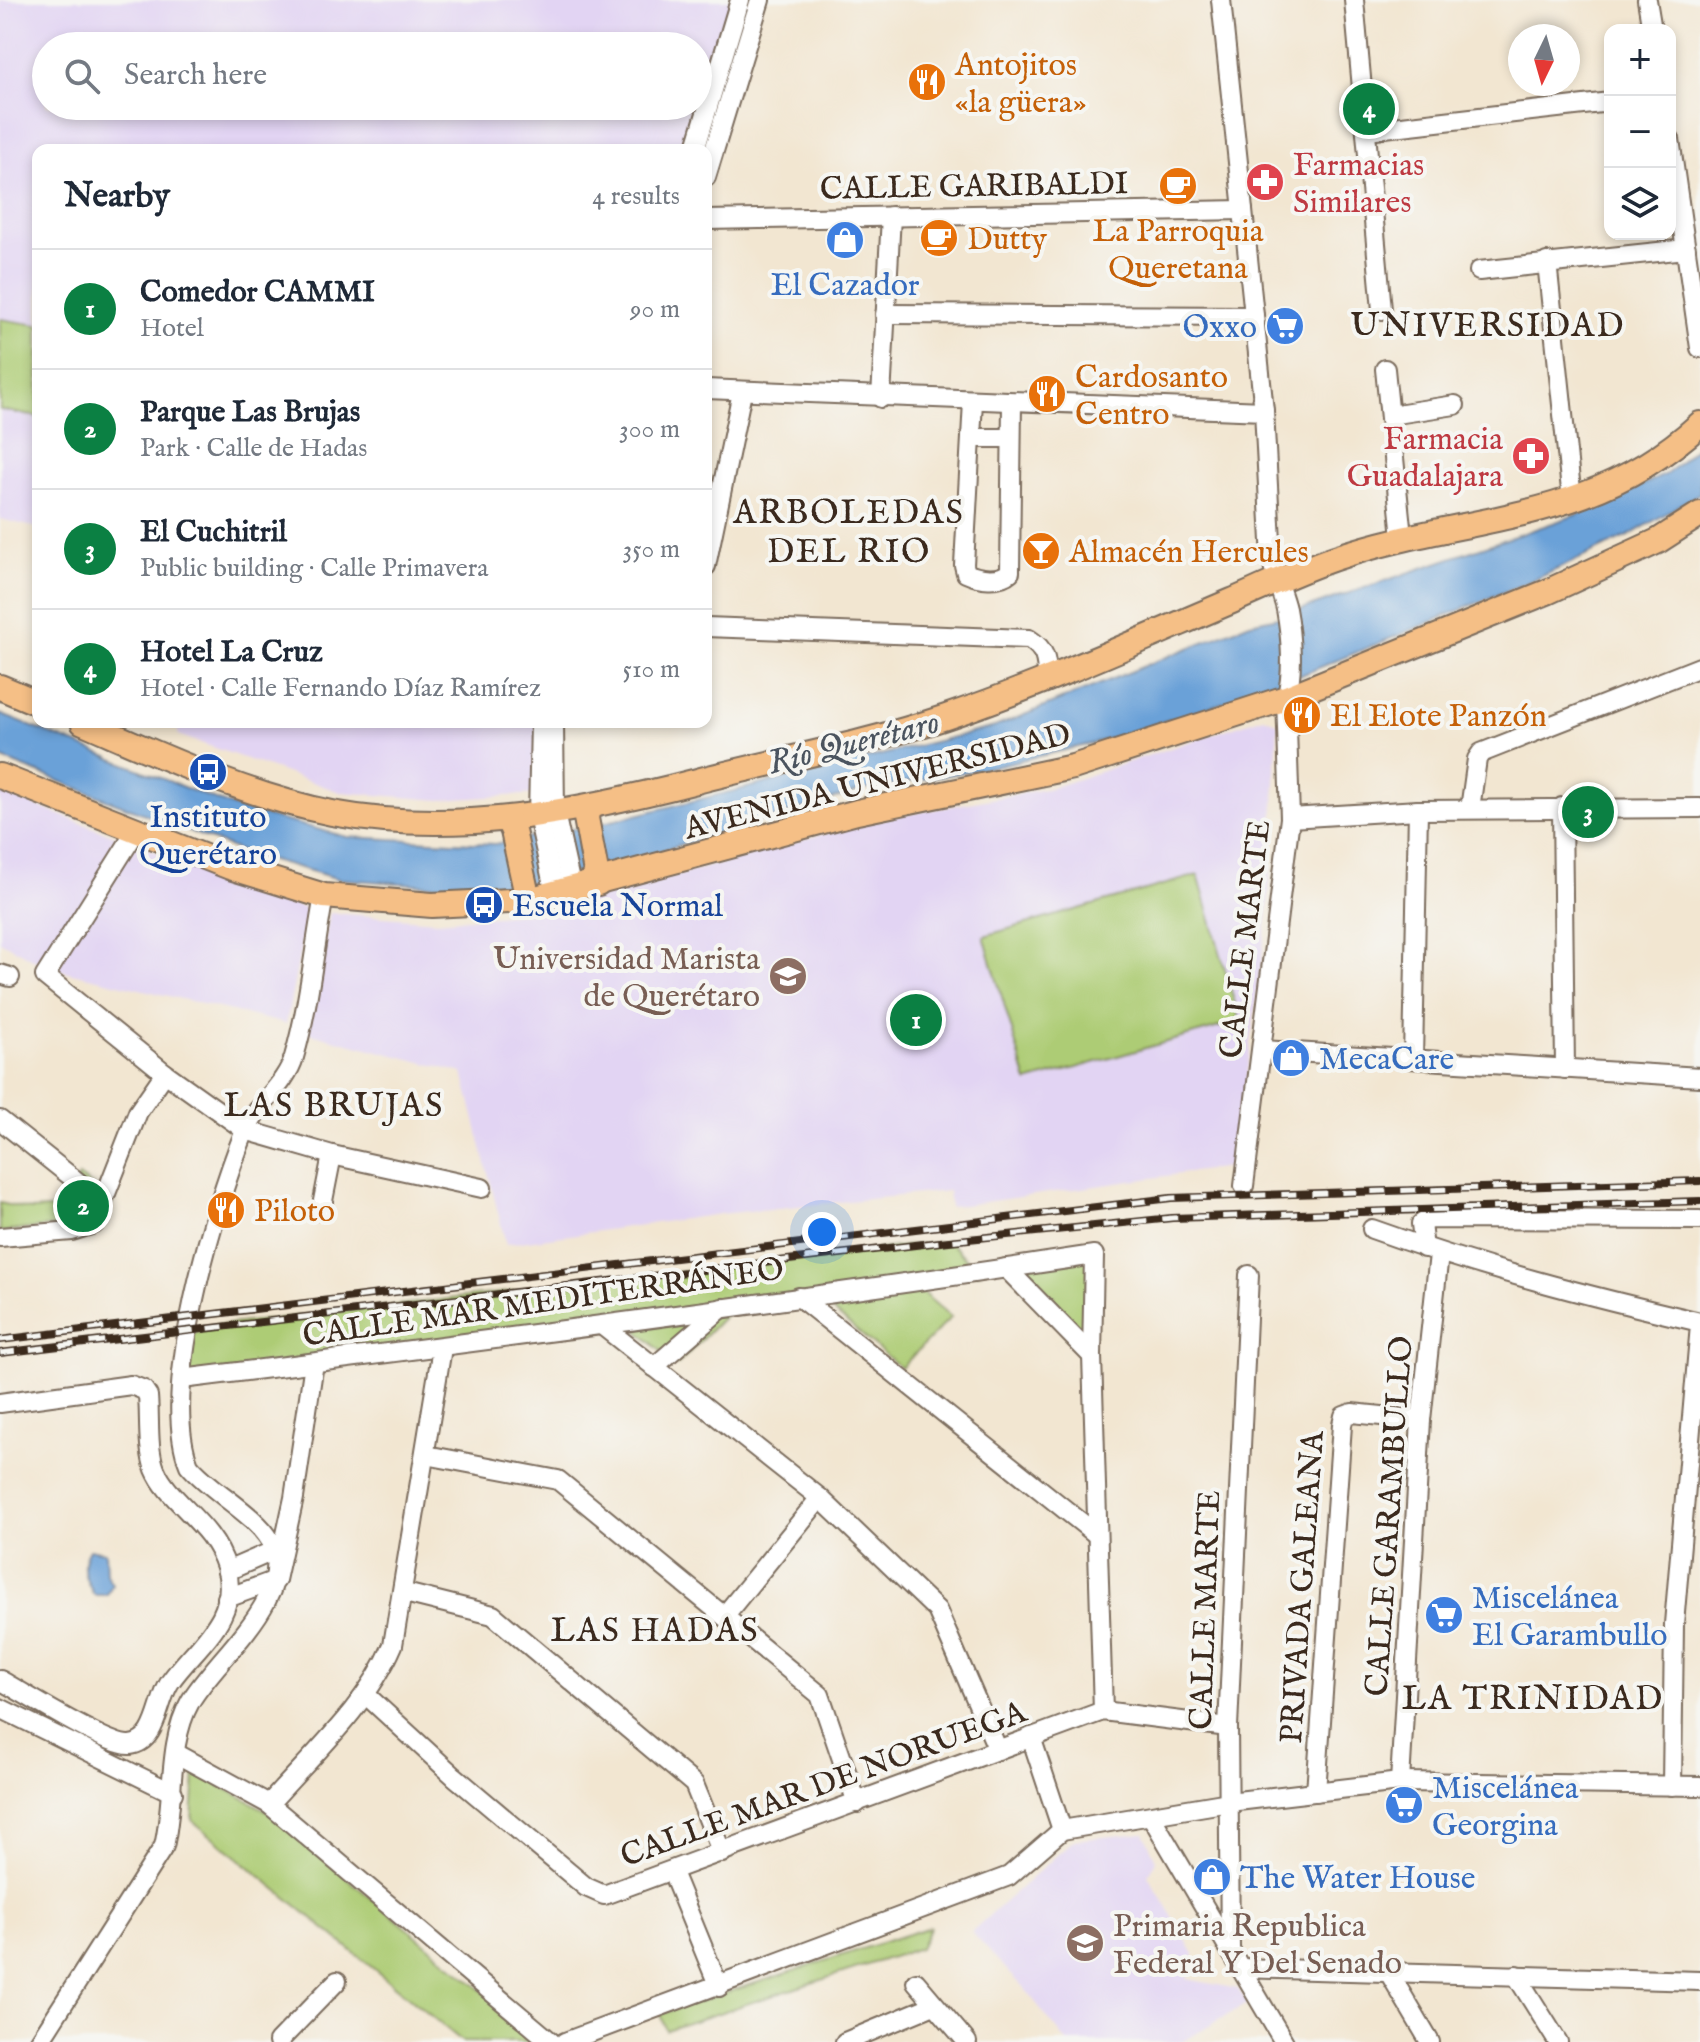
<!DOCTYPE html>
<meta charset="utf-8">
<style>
body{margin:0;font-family:"IM FELL English",serif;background:#f6f6f7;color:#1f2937}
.controls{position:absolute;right:24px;top:24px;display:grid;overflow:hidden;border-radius:16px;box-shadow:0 4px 12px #0003}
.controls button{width:72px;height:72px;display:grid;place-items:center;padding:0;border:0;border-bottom:2px solid #e0e1e3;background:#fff;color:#1f2937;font:40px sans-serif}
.compass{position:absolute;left:1508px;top:24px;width:72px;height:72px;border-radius:50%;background:#fff;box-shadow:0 4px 12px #0003;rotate:185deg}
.you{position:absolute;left:822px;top:1232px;width:28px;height:28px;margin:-20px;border:6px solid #fff;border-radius:50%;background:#1a73e8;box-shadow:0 0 0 12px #1a73e833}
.badge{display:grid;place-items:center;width:52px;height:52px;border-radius:50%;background:#0b8043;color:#fff;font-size:26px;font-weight:700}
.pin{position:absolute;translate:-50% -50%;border:4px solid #fff;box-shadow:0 2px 8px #0006}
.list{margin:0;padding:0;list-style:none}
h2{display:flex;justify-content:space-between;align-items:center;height:104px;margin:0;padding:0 32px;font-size:34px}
h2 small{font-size:26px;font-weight:400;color:#747a83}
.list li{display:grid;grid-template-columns:52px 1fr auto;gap:24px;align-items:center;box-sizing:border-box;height:120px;padding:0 32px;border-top:2px solid #e0e1e3}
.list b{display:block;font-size:30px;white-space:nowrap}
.list p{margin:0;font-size:26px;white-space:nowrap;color:#747a83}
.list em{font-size:26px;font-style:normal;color:#747a83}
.icon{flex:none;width:44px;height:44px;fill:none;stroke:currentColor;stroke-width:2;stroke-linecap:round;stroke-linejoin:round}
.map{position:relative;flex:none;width:1700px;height:2042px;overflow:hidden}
.search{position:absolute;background:#fff;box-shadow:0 4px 12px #0003;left:32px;top:32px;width:680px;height:88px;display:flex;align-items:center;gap:20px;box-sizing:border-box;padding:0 28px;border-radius:44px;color:#747a83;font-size:30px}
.panel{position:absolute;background:#fff;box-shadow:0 4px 12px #0003;left:32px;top:144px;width:680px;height:584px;border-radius:16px}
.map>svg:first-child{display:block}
.built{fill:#e2d4f3;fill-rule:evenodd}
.green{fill:#adcc74;stroke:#747b49;stroke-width:2}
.water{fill:#6aa1d8;stroke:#52667b;stroke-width:2}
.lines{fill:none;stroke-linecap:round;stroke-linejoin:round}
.minor-casing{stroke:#7b6c5d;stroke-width:22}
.major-casing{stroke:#7b6c5d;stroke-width:28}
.minor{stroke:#fff;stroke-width:18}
.major{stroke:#f5bf86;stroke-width:24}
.rail-casing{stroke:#3b2a1e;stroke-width:8}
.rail{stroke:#f6f6f2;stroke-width:5;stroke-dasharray:15;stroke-linecap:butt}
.labels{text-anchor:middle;stroke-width:8;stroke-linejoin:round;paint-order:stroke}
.food-label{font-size:32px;fill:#c56008;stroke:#f6f6f2;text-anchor:start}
.health-label{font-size:32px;fill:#be3a42;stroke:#f6f6f2;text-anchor:start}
.street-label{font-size:32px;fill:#3b2a1e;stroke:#f6f6f2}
.shop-label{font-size:32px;fill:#366cbe;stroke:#f6f6f2;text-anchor:start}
.transit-label{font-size:32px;fill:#164399;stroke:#f6f6f2}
.education-label{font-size:32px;fill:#785e54;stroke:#f6f6f2;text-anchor:end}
.neighbourhood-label{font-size:34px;letter-spacing:2px;fill:#3b2a1e;stroke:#f6f6f2}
.water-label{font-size:34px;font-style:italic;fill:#4b545f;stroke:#f6f6f2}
</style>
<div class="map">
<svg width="1700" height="2042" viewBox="0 0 1700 2042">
<rect width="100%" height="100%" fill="#f6f6f2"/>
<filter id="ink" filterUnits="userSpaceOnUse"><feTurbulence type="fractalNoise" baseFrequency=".0125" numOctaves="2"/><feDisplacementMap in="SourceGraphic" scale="16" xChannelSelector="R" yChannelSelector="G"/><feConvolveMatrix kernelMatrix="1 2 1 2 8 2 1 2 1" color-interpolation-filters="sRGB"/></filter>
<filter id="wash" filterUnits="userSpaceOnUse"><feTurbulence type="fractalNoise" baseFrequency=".006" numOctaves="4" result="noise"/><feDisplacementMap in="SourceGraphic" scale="32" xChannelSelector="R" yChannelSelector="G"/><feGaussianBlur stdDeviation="1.8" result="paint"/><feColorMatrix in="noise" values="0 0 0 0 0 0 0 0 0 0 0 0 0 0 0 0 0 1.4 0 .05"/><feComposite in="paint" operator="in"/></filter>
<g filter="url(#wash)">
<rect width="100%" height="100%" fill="#f2e6d1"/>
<g class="built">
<path d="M0,0H740L695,150H38V528L0,519ZM46,46H698V106H46Z"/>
<polygon points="1264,717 1278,723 1272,843 1268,910 1235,1166 950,1207 948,1191 720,1214 506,1244 463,1073 306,1032 330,913 437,921 531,913 619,892 866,822 1051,788"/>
<polygon points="179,722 540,722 538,794 440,800 340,792 178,735"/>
<polygon points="0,792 308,910 286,1024 47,967 0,941"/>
<polygon points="1144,1833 1156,1860 1148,1875 1194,1954 1187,1979 1238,1989 1248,2003 1182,2042 1067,2042 1025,1989 971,1932 1074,1840"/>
</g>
<g class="green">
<polygon points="0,319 38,325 38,417 0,410"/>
<polygon points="1198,875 1240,1021 1027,1082 984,936"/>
<polygon points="79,1176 102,1193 93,1222 0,1232 0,1203 31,1210 67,1208"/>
<polygon points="949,1241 980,1273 911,1283 951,1317 901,1368 814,1295 182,1379 187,1339 200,1330 214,1326"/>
<polygon points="1092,1256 1090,1352 1007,1268"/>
<polygon points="731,1309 677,1365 632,1326"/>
<polygon points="195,1772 264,1809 544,2042 463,2042 192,1820"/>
<polygon points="930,1927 920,1948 666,2030 660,2014"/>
</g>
<g class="water">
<polygon points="1700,444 1700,493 1630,535 1538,578 1267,689 1091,744 982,769 863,790 610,866 511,886 460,887 339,879 243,852 0,758 0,714 236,808 347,837 495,844 599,824 995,727 1250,623 1283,616 1579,514 1667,474"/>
<path d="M89,1549L105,1552L106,1574L112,1584L107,1595H94C85,1579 79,1565 89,1549Z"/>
</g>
</g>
<g filter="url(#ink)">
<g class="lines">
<defs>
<g id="minor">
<path d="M1221,0L1264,411L1272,560C1274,577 1282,592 1286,609C1291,636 1294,673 1286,698L1290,818L1244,1186"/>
<polyline points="1354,0 1382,310"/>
<polyline points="1647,0 1652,30"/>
<polyline points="1367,130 1610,102"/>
<polyline points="1670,139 1700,348"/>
<polyline points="695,150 740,0"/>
<polyline points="706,177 760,0"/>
<polyline points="706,220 1243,210"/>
<polyline points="1547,262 1572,500"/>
<polyline points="1479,271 1686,249"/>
<polyline points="885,314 1254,316"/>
<polyline points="1385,369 1402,537"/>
<polyline points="706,389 1264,411"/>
<polyline points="881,398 891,216"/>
<path d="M973,401L964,565L966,573C979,579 999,582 1010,572L1012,402"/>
<polyline points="1390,415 1455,405"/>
<polyline points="971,438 1011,438"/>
<polyline points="706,566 742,392"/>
<path d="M706,627L1029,639C1045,649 1047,659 1047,678"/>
<polyline points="540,722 538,816 555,894"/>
<polyline points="554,722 555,813 572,890"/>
<polyline points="1562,807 1565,1069"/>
<polyline points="1470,809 1477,759 1481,753 1700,667"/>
<polyline points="1290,818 1418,810 1700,808"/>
<polyline points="136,831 45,976 165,1073 245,1130 332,1155 482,1188"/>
<polyline points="0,974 10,977"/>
<polyline points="1262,1050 1700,1077"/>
<polyline points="1413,1059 1418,810"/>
<polyline points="0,1120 103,1202"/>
<polyline points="321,1211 332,1155"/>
<path d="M1372,1229C1480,1268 1588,1296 1700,1322"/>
<polyline points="0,1237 72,1231 94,1224 138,1112 165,1073"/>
<polyline points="1424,1248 1421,1224 1429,1219 1700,1220"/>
<polyline points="1006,1268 1092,1356"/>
<polyline points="799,1297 1097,1535"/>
<polyline points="604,1327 820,1498 937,1610 998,1750"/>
<polyline points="654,1367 722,1308"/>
<path d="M182,1379C487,1341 791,1301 1094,1255L1092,1356L1103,1711"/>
<path d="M0,1403L131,1385L144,1390L148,1396C150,1418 147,1448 155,1469C169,1503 213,1523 226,1567C241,1618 195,1646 170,1682C157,1701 158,1742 130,1745C108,1747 24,1693 0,1680"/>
<polyline points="426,1455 558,1480 820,1695 857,1803"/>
<polyline points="227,1571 273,1551"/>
<polyline points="405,1593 493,1615 694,1784 722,1853"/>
<polyline points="227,1598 276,1580 294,1498 314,1363"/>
<polyline points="725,1615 820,1498"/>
<polyline points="365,1694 454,1776 586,1887 604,1895 1103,1711 1228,1727"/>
<polyline points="0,1708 173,1793"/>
<polyline points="1031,1737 1062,1830"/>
<polyline points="177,1754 269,1804 551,2042"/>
<polyline points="1400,1782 1421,1420 1439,1254"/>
<polyline points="1672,1786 1674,1624 1700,1325"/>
<polyline points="1316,1792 1342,1425 1344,1416 1352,1413 1421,1420"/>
<path d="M269,1804C312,1755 367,1706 393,1645L442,1348"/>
<polyline points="1151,1816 1284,2042"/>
<polyline points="672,1872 719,1987"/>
<polyline points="1230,1948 1228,1727 1249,1275"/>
<polyline points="1240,1968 1700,1981"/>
<polyline points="1388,1971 1430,2042"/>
<polyline points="1516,1975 1558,2042"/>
<polyline points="916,1982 967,2042"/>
<path d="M39,2042L164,1846C175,1801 167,1743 190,1702C214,1659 301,1594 270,1540C255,1514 209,1490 189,1465C159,1390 214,1208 244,1133C255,1106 286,1085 294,1057C309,1006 314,949 324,896"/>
<polyline points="278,2042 337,1981"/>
<polyline points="565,2042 1009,1876 1062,1830 1229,1802 1400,1782 1700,1786"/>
<polyline points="845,2042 934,2005"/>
</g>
<g id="major">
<polyline points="0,687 38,703"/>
<path d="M83,722C162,756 247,796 332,813C457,836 576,812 697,781C779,760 866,744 946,717C1043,684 1138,641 1232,601C1266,586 1300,570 1335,558C1468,513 1589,526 1700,424"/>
<polyline points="0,776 230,867 324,896 432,905 528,900 857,812 1073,767 1286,698 1547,592 1658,541 1700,514"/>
<polyline points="588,808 586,818 598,883"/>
<polyline points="508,820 513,831 528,900"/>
</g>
</defs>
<use href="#minor" class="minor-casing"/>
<use href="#major" class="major-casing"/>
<use href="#minor" class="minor"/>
<use href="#major" class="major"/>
<defs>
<g id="rail">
<polyline points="0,1340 1171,1198 1700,1181"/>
<polyline points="0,1353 949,1241 1172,1218 1700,1201"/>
</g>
</defs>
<use href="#rail" class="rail-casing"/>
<use href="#rail" class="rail"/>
</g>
</g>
<defs>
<symbol id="restaurant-disc" viewBox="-11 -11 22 22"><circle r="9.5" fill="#e8710a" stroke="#f6f6f2"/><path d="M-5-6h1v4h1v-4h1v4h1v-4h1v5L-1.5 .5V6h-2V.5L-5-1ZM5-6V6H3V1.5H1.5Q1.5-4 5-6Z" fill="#fff"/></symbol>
<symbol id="pharmacy-disc" viewBox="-11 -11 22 22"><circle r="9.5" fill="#e0444e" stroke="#f6f6f2"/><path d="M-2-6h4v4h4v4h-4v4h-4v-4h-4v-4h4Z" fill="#fff"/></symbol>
<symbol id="cafe-disc" viewBox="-11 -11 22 22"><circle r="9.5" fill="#e8710a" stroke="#f6f6f2"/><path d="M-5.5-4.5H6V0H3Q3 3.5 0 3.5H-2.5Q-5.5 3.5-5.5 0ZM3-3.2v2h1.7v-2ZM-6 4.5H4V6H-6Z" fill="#fff"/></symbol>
<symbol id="shop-disc" viewBox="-11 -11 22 22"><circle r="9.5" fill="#3f7fe0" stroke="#f6f6f2"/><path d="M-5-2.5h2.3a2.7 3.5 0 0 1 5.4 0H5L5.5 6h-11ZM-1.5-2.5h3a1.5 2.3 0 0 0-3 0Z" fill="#fff"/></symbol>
<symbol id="supermarket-disc" viewBox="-11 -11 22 22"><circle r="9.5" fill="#3f7fe0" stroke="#f6f6f2"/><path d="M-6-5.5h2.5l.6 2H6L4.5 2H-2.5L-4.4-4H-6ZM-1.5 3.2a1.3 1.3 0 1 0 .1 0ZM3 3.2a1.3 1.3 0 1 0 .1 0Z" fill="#fff"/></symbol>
<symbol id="bar-disc" viewBox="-11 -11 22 22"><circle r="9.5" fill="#e8710a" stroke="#f6f6f2"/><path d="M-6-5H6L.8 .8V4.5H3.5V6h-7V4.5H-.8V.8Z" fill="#fff"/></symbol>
<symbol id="bus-disc" viewBox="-11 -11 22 22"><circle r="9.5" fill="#1a4fb4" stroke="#f6f6f2"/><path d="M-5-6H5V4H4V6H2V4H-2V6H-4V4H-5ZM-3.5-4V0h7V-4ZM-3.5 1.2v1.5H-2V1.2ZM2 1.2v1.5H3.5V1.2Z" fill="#fff"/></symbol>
<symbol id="university-disc" viewBox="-11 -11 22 22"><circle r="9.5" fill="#8d6e63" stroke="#f6f6f2"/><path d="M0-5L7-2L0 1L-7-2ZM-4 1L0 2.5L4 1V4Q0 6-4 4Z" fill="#fff"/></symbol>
<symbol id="school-disc" viewBox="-11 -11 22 22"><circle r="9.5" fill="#8d6e63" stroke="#f6f6f2"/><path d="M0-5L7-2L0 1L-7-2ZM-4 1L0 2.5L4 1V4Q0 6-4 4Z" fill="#fff"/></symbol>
</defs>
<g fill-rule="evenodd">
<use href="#restaurant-disc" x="905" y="60" width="44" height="44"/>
<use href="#pharmacy-disc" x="1243" y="160" width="44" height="44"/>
<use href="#cafe-disc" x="1156" y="164" width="44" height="44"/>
<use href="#cafe-disc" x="917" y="216" width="44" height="44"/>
<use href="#shop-disc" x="823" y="218" width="44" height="44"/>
<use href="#supermarket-disc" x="1263" y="304" width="44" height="44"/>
<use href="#restaurant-disc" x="1025" y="372" width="44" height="44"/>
<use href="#pharmacy-disc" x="1509" y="434" width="44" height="44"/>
<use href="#bar-disc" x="1019" y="529" width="44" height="44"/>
<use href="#restaurant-disc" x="1280" y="693" width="44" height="44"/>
<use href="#bus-disc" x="186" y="750" width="44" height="44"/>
<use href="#bus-disc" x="462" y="883" width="44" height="44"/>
<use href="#university-disc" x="766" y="954" width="44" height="44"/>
<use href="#shop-disc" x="1269" y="1036" width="44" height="44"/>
<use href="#restaurant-disc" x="204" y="1188" width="44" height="44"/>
<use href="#supermarket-disc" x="1422" y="1593" width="44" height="44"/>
<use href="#supermarket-disc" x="1382" y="1783" width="44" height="44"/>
<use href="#shop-disc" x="1190" y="1855" width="44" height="44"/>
<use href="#school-disc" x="1063" y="1921" width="44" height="44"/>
</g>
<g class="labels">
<g class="food-label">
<text x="955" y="75">Antojitos<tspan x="955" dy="37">«la güera»</tspan></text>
<text x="1178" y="241" text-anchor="middle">La Parroquia<tspan x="1178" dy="37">Queretana</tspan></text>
<text x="967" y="249">Dutty</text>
<text x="1075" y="387">Cardosanto<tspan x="1075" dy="37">Centro</tspan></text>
<text x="1069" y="562">Almacén Hercules</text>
<text x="1330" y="726">El Elote Panzón</text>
<text x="254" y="1221">Piloto</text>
</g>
<g class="health-label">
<text x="1293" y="175">Farmacias<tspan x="1293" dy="37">Similares</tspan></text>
<text x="1503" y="449" text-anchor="end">Farmacia<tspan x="1503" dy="37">Guadalajara</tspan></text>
</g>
<g class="street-label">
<text transform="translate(974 185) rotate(-1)" y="11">CALLE GARIBALDI</text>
<text transform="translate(877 780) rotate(-14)" y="11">AVENIDA UNIVERSIDAD</text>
<text transform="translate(1244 939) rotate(-83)" y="11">CALLE MARTE</text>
<text transform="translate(543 1301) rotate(-8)" y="11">CALLE MAR MEDITERRÁNEO</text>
<text transform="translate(1388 1516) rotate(-86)" y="11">CALLE GARAMBULLO</text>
<text transform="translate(1301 1587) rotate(-86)" y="11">PRIVADA GALEANA</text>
<text transform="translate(1204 1610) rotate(-88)" y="11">CALLE MARTE</text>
<text transform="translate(823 1783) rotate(-20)" y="11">CALLE MAR DE NORUEGA</text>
</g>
<g class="shop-label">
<text x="845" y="295" text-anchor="middle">El Cazador</text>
<text x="1257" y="337" text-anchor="end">Oxxo</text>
<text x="1319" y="1069">MecaCare</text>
<text x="1472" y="1608">Miscelánea<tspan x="1472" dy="37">El Garambullo</tspan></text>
<text x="1432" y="1798">Miscelánea<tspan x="1432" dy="37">Georgina</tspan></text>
<text x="1240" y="1888">The Water House</text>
</g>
<g class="transit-label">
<text x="208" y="827">Instituto<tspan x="208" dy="37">Querétaro</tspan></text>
<text x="512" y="916" text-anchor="start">Escuela Normal</text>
</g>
<g class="education-label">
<text x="760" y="969">Universidad Marista<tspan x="760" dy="37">de Querétaro</tspan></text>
<text x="1113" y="1936" text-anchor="start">Primaria Republica<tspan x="1113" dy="37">Federal Y Del Senado</tspan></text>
</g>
<g class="neighbourhood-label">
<text x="1488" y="336">UNIVERSIDAD</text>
<text x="849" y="523">ARBOLEDAS<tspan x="849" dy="39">DEL RIO</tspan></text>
<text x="334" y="1116">LAS BRUJAS</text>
<text x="655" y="1641">LAS HADAS</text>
<text x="1533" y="1709">LA TRINIDAD</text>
</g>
<g class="water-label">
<text transform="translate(853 741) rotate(-14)" y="12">Río Querétaro</text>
</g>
</g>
</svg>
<div class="controls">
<button>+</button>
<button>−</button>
<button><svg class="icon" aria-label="layers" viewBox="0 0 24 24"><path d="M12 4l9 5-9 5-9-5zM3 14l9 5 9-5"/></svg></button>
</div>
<svg class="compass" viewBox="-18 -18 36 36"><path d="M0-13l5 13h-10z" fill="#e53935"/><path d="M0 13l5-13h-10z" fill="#747a83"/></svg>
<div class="you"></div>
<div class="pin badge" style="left:916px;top:1020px">1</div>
<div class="pin badge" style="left:83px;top:1206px">2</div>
<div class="pin badge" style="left:1588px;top:812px">3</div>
<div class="pin badge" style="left:1369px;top:109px">4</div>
<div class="search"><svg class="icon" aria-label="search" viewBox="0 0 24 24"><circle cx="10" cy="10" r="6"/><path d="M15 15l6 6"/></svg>Search here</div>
<section class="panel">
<h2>Nearby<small>4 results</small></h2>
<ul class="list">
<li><span class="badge">1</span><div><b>Comedor CAMMI</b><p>Hotel</p></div><em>90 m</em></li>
<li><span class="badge">2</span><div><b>Parque Las Brujas</b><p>Park · Calle de Hadas</p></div><em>300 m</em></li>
<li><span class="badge">3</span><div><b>El Cuchitril</b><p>Public building · Calle Primavera</p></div><em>350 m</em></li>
<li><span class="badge">4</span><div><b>Hotel La Cruz</b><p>Hotel · Calle Fernando Díaz Ramírez</p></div><em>510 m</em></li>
</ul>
</section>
</div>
